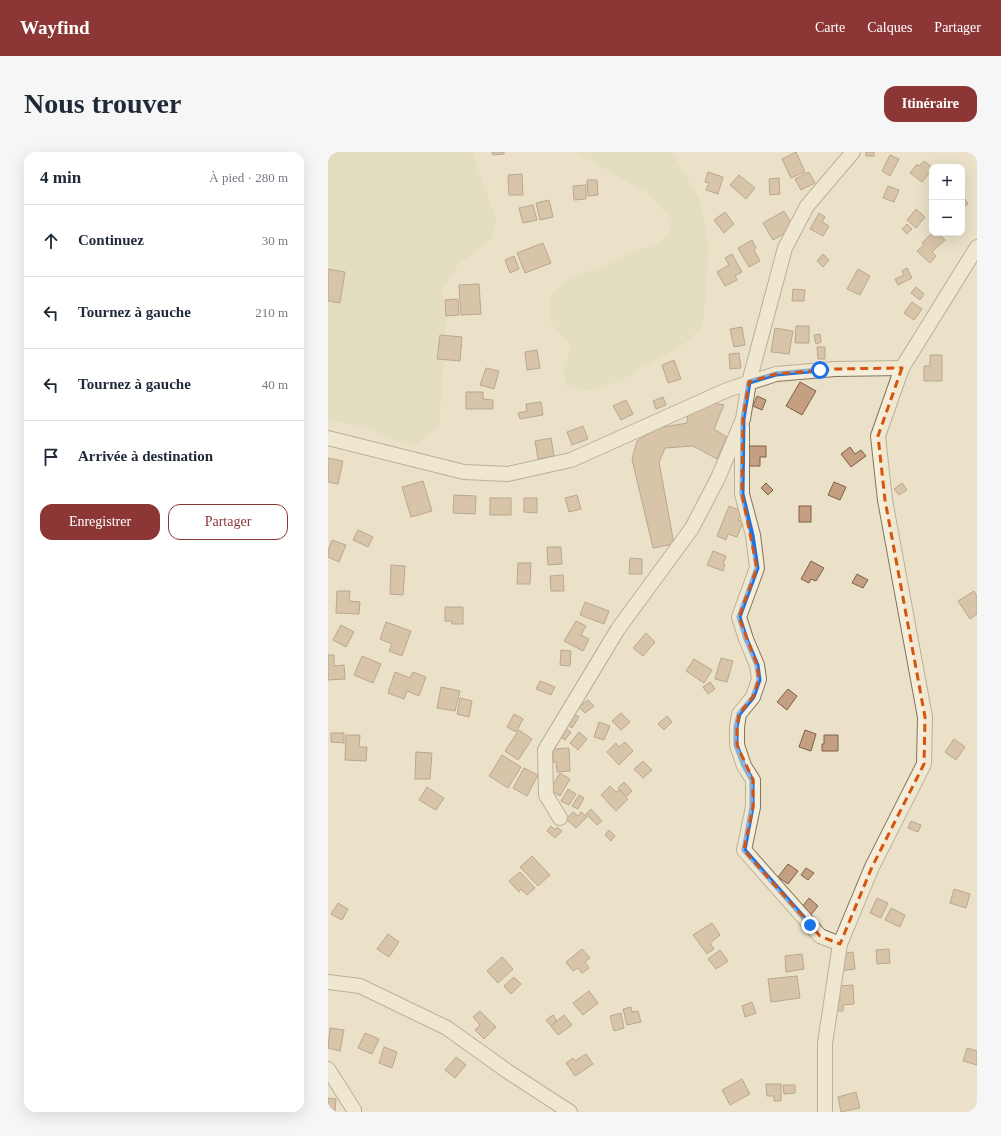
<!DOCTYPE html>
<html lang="fr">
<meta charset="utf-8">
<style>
body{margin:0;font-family:"Times New Roman",serif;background:#f6f6f7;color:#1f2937}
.controls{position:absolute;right:12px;top:12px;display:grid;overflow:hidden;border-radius:8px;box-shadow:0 4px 16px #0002}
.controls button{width:36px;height:36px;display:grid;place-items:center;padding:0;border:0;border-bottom:1px solid #e0e1e3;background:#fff;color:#1f2937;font:20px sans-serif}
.stop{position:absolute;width:12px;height:12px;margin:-9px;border:3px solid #1a73e8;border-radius:50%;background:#fff}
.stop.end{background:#1a73e8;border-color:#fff;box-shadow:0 1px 4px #0008}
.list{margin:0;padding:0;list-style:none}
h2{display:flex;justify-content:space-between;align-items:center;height:52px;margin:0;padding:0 16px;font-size:17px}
h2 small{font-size:13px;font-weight:400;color:#747a83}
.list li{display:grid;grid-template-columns:26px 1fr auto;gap:12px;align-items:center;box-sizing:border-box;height:72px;padding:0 16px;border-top:1px solid #e0e1e3}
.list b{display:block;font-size:15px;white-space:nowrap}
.list em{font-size:13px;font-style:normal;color:#747a83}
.actions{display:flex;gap:8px;padding:12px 16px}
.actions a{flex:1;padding:9px 0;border:1px solid #8c3735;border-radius:12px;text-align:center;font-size:14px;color:#8c3735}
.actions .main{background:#8c3735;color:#fff}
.icon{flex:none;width:22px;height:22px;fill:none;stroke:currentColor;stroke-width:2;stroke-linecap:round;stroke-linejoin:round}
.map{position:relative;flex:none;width:649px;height:960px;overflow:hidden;border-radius:12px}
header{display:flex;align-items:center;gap:24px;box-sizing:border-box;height:56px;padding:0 20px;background:#8c3735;color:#fff}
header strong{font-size:19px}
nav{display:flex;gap:22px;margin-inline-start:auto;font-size:14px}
.intro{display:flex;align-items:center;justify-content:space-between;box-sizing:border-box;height:96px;padding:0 24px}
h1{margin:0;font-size:28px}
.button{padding:10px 18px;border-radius:12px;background:#8c3735;color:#fff;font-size:14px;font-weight:700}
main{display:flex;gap:24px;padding:0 24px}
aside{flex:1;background:#fff;border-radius:12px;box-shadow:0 4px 16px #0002}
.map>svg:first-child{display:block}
.farmland{fill:#ded9b6}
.building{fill:#c49f82;stroke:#806047}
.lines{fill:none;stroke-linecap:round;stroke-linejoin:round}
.minor-casing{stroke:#83735f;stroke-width:16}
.minor{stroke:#f5eeda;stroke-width:14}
.route{stroke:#1a73e8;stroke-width:5}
.marked{fill:none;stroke:#d6540e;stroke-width:3;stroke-dasharray:8 5;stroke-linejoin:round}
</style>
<header>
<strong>Wayfind</strong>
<nav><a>Carte</a><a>Calques</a><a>Partager</a></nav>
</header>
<div class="intro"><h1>Nous trouver</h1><a class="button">Itinéraire</a></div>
<main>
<aside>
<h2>4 min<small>À pied · 280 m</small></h2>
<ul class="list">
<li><svg class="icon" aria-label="ahead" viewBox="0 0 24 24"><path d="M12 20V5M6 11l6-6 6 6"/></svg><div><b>Continuez</b></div><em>30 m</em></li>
<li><svg class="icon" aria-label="left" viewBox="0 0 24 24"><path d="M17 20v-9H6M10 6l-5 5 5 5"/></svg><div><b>Tournez à gauche</b></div><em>210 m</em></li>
<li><svg class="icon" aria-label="left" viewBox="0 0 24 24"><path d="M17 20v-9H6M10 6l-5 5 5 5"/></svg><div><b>Tournez à gauche</b></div><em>40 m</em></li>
<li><svg class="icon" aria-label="arrive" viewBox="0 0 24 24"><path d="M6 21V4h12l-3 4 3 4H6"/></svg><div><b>Arrivée à destination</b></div></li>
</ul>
<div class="actions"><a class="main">Enregistrer</a><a>Partager</a></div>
</aside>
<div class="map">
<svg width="649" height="960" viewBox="0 0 649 960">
<rect width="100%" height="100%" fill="#eae1c8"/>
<g class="farmland">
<polygon points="0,0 144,0 169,70 163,87 130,113 114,138 119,166 111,275 84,295 41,276 0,268"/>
<polygon points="247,0 344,0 371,46 381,93 375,174 356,192 294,228 262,239 238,234 235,217 244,195 222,170 223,143 235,130 329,91 340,84 344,68 319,41"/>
</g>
<g class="building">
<polygon points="164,0 176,0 176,2 165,3"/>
<polygon points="468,0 477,20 463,26 454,7"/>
<rect x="538" y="0" width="8" height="4"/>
<polygon points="562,3 571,7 562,24 554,19"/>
<polygon points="596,9 604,15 604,18 594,30 582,21 589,12 591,14"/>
<polygon points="380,20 395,25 390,42 378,38 381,31 377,30"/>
<polygon points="481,20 487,31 473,38 467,27"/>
<polygon points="194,22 195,43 181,43 180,23"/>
<polygon points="411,23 427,36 418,47 402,33"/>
<polygon points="451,26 452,42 442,43 441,27"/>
<polygon points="259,28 269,28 270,43 260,44"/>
<polygon points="258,33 258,47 246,48 245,34"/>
<polygon points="560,34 571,38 566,50 555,46"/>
<polygon points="634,42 640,52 634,56"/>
<polygon points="221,48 225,65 212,68 208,51"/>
<polygon points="205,53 209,68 195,71 191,56"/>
<polygon points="588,57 597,65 588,76 579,68"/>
<polygon points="456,59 466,76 445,88 435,71"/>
<polygon points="397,60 406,72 396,81 386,68"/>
<polygon points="491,61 497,65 494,70 501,74 495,84 482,77"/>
<polygon points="579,72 584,77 579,82 574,77"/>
<polygon points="604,81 610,81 617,88 604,100 608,104 602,111 589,99 596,93 594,91"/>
<polygon points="424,88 428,96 426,98 432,109 421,115 410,96"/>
<polygon points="215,91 223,111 197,121 189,101"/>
<polygon points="404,102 414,120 407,124 409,128 397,134 389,120 401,113 397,106"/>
<polygon points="495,102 501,108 495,115 489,109"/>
<polygon points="186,104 191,117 182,121 177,108"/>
<polygon points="579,116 584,126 570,133 567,127 576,123 574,119"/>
<polygon points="0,117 17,120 12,151 0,149"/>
<polygon points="530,117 542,124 532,143 519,137"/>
<polygon points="151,132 153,162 133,163 131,133"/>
<polygon points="588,135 596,142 592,148 583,141"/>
<polygon points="465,137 477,138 476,149 464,149"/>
<polygon points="130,147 131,163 118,164 117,148"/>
<polygon points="584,150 594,157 586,168 576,161"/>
<polygon points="468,174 481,174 481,191 467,191"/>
<polygon points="414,175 417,193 406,195 402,177"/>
<polygon points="447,176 465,179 461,202 443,200"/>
<polygon points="492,182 493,190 488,192 486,183"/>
<polygon points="112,183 134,185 132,209 109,207"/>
<polygon points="489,195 497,195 497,207 490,207"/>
<polygon points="209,198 212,216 199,218 197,200"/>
<polygon points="411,201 413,216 402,217 401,202"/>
<polygon points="602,203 614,203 614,229 596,229 596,214 602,214"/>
<polygon points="346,208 353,227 340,231 334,213"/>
<polygon points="158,216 171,219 166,237 152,233"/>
<polygon points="472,230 488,239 474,263 458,254"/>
<polygon points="138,240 155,240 155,247 165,248 165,257 138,257"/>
<polygon points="429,244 438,248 434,258 425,254"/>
<polygon points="335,245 338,253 328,257 325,249"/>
<polygon points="298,248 305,262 293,268 285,254"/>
<polygon points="213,250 215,263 192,267 190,261 199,259 198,252"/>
<polygon points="385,251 396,253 386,277 399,285 389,307 365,294 337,296 331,310 346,392 325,396 304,307 309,289 330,276 359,271 360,260"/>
<polygon points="255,274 260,287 244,293 239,280"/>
<polygon points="223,286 226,304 210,307 207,289"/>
<polygon points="419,294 438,294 438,305 432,305 432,314 419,314"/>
<polygon points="522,295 527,302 533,298 538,304 523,315 513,302"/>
<polygon points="0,306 15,309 10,332 0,330"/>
<polygon points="95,329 104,359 83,365 74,335"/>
<polygon points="506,330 518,335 512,348 500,343"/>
<polygon points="438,331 445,338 440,343 433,336"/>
<polygon points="574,331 579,338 571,343 566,337"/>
<polygon points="126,343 148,344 147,362 125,361"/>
<polygon points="249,343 253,357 241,360 237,346"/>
<rect x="162" y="346" width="21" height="17"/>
<polygon points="196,346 209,346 209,361 196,360"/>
<polygon points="401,354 414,359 410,368 415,370 409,385 400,382 398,388 389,384"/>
<rect x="471" y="354" width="12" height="16"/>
<polygon points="30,378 45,385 40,395 25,388"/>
<polygon points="4,388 18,393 11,410 0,405 0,399"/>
<polygon points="219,395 233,395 234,412 220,413"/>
<polygon points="385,399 398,404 395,412 397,413 395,419 379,413"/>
<polygon points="302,406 314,407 314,422 301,422"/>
<polygon points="483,409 496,416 488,429 483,427 481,431 473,427"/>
<polygon points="190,411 203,411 202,432 189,432"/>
<polygon points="63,413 77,414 75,443 62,442"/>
<polygon points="529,422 540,428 535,436 524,431"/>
<polygon points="235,423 236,439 223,439 222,424"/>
<polygon points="9,439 22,439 21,449 32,450 31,462 8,461"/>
<polygon points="646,439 649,444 649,462 642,467 630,449"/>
<polygon points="257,450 281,459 276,472 252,463"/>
<polygon points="117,455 135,455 135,472 124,472 124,469 117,469"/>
<polygon points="248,469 258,474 253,483 261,487 255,499 236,489"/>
<polygon points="58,470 83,479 74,504 61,499 64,492 52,487"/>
<polygon points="13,473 26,480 18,495 5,488"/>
<polygon points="318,481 327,490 315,504 305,496"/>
<polygon points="233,498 243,499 242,514 232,513"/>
<polygon points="0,503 6,503 6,514 16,513 17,527 0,528"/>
<polygon points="34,504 53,512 45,531 26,523"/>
<polygon points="393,506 405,509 399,530 387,527"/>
<polygon points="366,507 384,518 376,531 358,519"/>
<polygon points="67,520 82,526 85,520 98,525 91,544 79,539 76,547 60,541"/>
<polygon points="212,529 227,535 223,543 208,537"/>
<polygon points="382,530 387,537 380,542 375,535"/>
<polygon points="113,535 132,539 127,559 109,556"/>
<polygon points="460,537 469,544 459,558 449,550"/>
<polygon points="132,546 144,549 141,565 129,562"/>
<polygon points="260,548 266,554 257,561 251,555"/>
<polygon points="242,559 251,565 244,576 235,570"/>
<polygon points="293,561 302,570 293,578 284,569"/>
<polygon points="186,562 195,567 188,580 179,575"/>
<polygon points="339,564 344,570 336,578 330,572"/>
<polygon points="271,570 282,574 276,588 266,585"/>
<polygon points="234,574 243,580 237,588 228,582"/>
<polygon points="191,578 204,587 190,608 177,599"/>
<polygon points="477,578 488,582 483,599 471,595"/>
<polygon points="251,580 259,587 250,598 242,591"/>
<polygon points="3,581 16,581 16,591 3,590"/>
<polygon points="18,583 32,583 31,595 39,595 38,609 17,608"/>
<polygon points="496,583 510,583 510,599 494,599 494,592 496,592"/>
<polygon points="626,587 637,595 628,608 617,600"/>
<polygon points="297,590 305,599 291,613 279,600 288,591 291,595"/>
<polygon points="241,596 242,619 229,620 228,610 225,610 225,597"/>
<polygon points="88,600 104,601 102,627 87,627"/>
<polygon points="174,603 193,615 180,636 161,624"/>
<polygon points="315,609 324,618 315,626 306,617"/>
<polygon points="196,616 210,623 199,644 185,636"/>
<polygon points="232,621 242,627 232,644 222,638"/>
<polygon points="296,630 304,639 299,644 290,636"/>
<polygon points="282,634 288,640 291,638 300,647 288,659 273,643"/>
<polygon points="99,635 116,646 108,658 91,648"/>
<polygon points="240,637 248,642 241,653 233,649"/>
<polygon points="251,643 256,646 250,657 244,654"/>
<polygon points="263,657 274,669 269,673 258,662"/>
<polygon points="245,660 250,664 253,660 259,665 248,676 238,667"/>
<polygon points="583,669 593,673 590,680 580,676"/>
<polygon points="223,674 227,678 229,675 234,679 227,686 219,679"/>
<polygon points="281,678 287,684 283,689 277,683"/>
<polygon points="204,704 222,723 210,734 192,715"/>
<polygon points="460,712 470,719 460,732 450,725"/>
<polygon points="478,716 486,721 480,728 473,723"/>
<polygon points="192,720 207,736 199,743 193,737 191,740 181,729"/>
<polygon points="626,737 642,742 638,756 622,751"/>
<polygon points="481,746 490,754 482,764 473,756"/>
<polygon points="549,746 560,751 553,766 542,761"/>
<polygon points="10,751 20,757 14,768 3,762"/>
<polygon points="563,756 577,763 572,775 557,768"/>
<polygon points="384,771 392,783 382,791 386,797 379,802 365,783"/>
<polygon points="60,782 71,790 61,805 49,797"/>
<polygon points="254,797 262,806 257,810 261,816 254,821 250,816 245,819 238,810"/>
<polygon points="561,797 562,811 549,812 548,798"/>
<polygon points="392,798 400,809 388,817 380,807"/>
<polygon points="525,800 527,817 511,819 511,808 517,808 517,801"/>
<polygon points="474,802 476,817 458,820 457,804"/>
<polygon points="174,805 185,817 170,831 159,819"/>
<polygon points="469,824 472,846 443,850 440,827"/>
<polygon points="186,825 193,832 183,842 176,834"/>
<polygon points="525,833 526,852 515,853 515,859 507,859 506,849 512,849 511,834"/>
<polygon points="261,839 270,851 255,863 245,851"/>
<polygon points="424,850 428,861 417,865 414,854"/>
<polygon points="303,855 304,860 310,859 313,870 299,873 295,857"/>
<polygon points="152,859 168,875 156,887 147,878 152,873 145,865"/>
<polygon points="293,861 296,876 286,879 282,864"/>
<polygon points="225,863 229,869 223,874 218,868"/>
<polygon points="236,863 244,873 230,883 223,874"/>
<polygon points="2,876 16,878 12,899 0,896"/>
<polygon points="37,881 51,887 44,902 30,896"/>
<polygon points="56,895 69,900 64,916 51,911"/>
<polygon points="639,896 649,899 649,913 635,909"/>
<polygon points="258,902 265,912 247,924 238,911 245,906 247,909"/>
<polygon points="128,905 138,913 127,926 117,918"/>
<polygon points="414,927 422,942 402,953 394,938"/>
<polygon points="438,932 453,932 453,949 446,949 446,944 439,944"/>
<polygon points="455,933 467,933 467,941 456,942"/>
<polygon points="528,940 532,956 513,960 510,945"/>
<polygon points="0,946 8,947 7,960 0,960"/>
</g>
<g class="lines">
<defs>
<g id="minor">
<polyline points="414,275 414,342 425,383 429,416 411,465 418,487 429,513 431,527 425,545 411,562 409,575 409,593 416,614 425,628 425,655 416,698 492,784 512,792"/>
<polyline points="0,286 136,320 180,322 243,308 399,238 448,222 507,217 574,216"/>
<polyline points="232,666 218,643 217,598 290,477 364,376 390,326 415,267 421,230 457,96 479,54 525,0"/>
<polyline points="0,830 32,834 119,876 179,919 242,960"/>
<polyline points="0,917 26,958 26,960"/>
<polyline points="497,960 497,891 512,792 544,715 596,612 597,565 557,348 550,284 574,216 649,95"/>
</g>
</defs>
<use href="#minor" class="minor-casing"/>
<use href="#minor" class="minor"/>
</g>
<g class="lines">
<polyline class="route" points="482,773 416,698 424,655 424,628 416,614 408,593 408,575 411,562 425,545 431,528 429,513 418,487 411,465 429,416 424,383 414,342 415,267 421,230 448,222 492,218"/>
</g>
<path d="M0 0H649V960H0ZM574,216L550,284L557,348L597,565L596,612L544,715L512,792L492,784L416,698L425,655V628L409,593V575L411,562L425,545L431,527L429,513L411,465L429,416L414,342L415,267L421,230L448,222L507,217Z" fill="#eae1c8" fill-opacity=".55" fill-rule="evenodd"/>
<path class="marked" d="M574,216L550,284L557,348L597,565L596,612L544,715L512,792L492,784L416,698L425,655V628L409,593V575L411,562L425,545L431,527L429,513L411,465L429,416L414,342L415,267L421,230L448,222L507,217Z"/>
</svg>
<div class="controls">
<button>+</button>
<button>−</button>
</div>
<div class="stop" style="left:492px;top:218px"></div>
<div class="stop end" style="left:482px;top:773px"></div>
</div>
</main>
